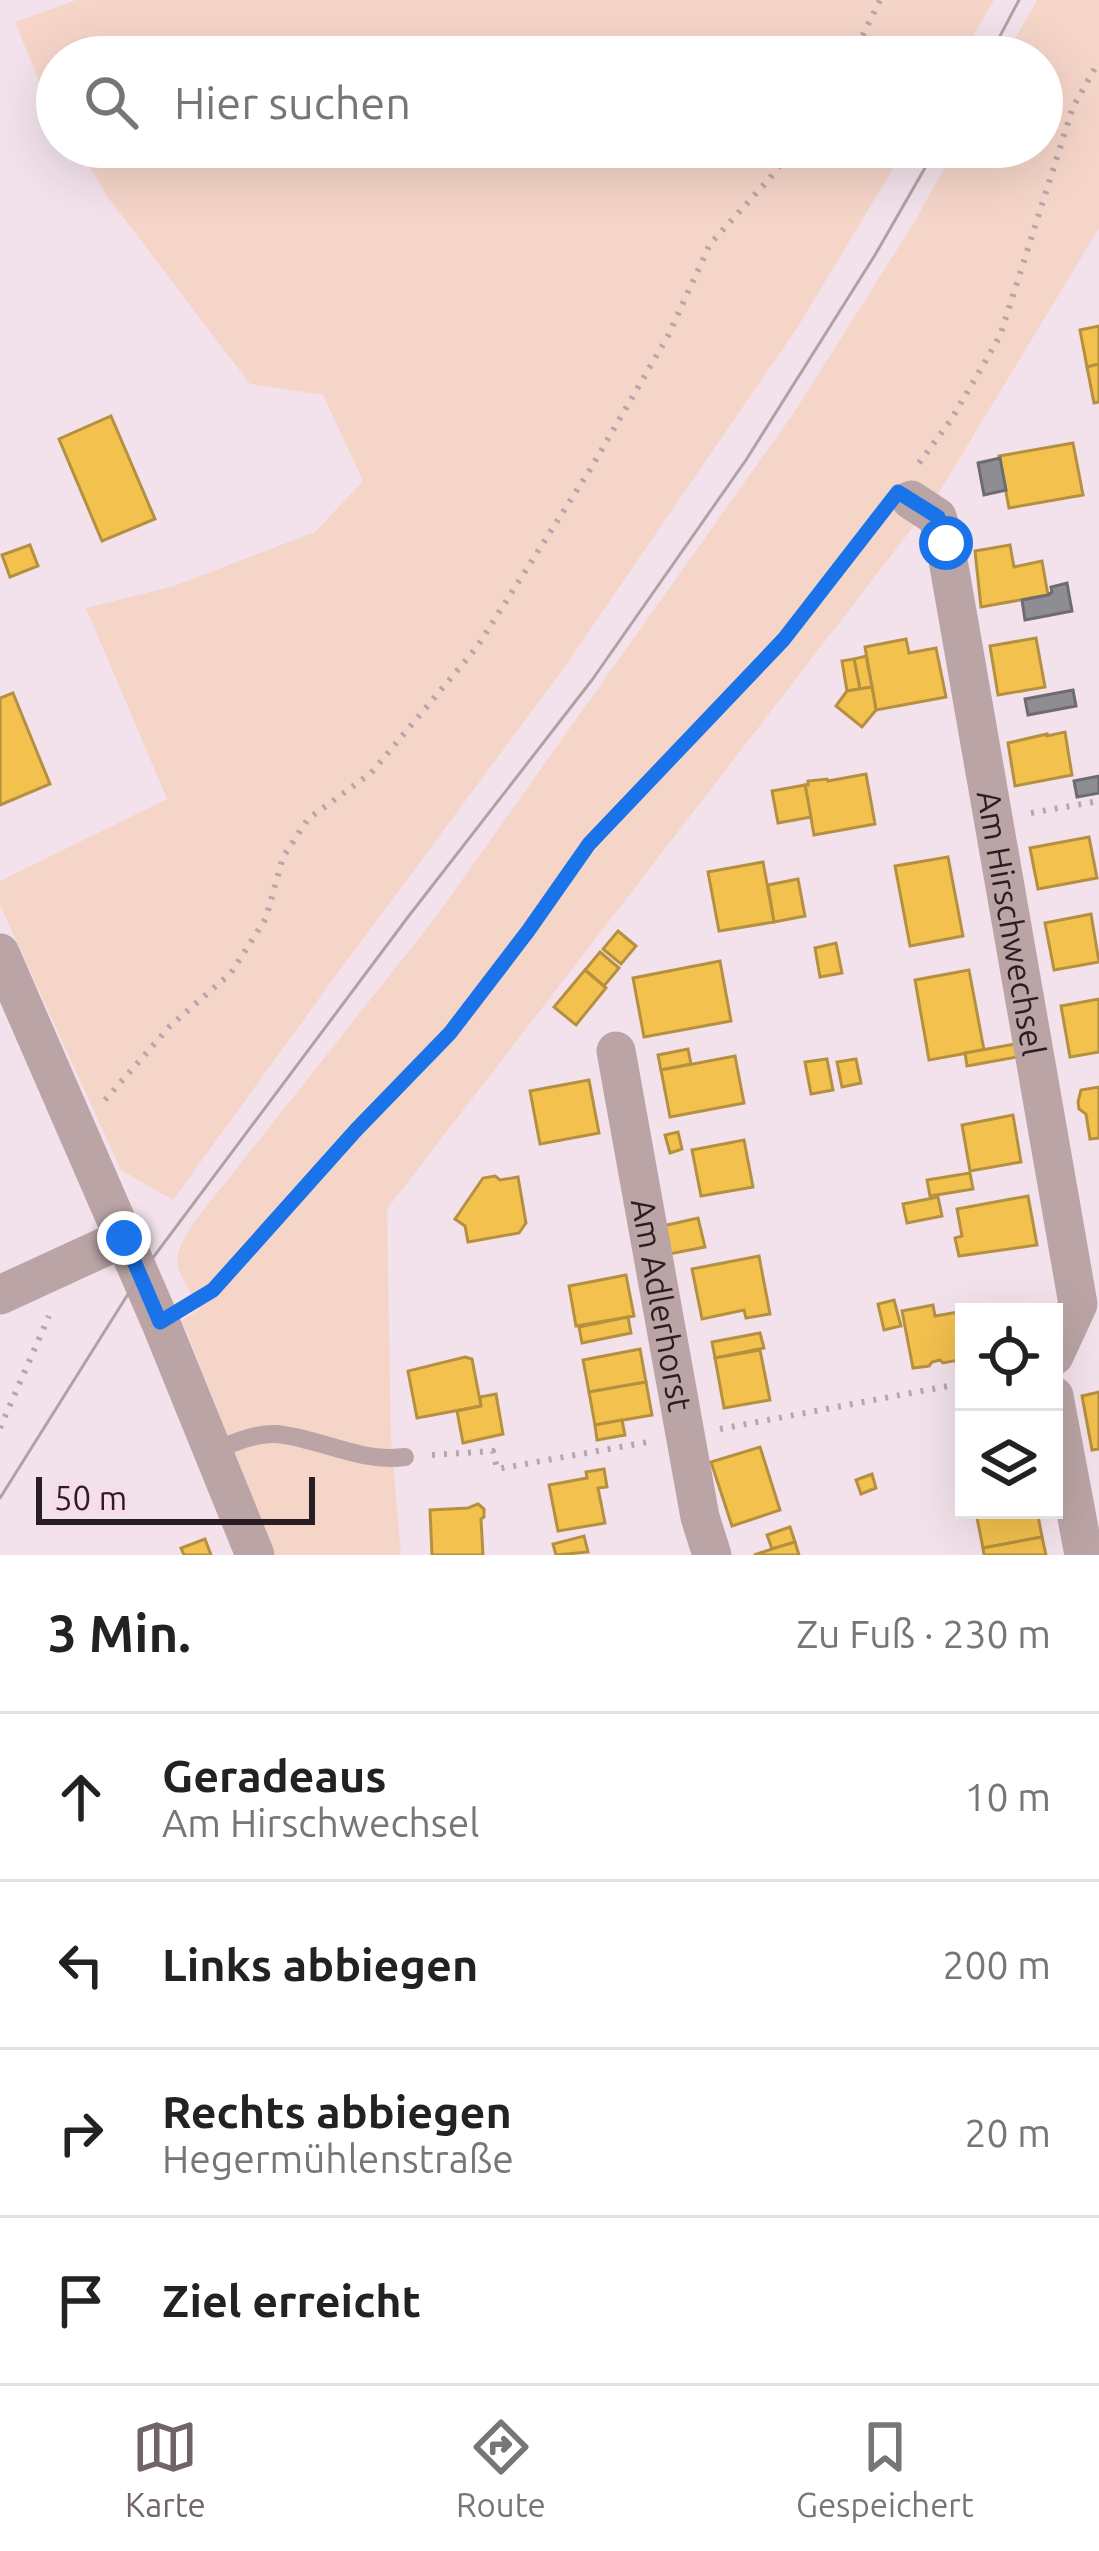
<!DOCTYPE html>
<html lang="de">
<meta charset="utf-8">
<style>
body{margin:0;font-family:Ubuntu,sans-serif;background:#f2f2f2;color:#222}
.controls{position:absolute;right:36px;bottom:36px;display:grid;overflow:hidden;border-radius:0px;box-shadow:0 12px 48px #0002}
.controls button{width:108px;height:108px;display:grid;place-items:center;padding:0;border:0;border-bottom:3px solid #e0e0e0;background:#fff;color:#222;font:60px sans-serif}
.scale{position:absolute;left:36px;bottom:30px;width:279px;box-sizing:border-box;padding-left:12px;border:6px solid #291e24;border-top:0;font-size:33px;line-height:42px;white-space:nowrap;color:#291e24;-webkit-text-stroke:9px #f9dcec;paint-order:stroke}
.stop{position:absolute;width:36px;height:36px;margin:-27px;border:9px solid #1a73e8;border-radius:50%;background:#fff}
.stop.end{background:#1a73e8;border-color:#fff;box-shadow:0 3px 12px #0008}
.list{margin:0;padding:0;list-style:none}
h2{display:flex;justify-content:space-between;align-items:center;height:156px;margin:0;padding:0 48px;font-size:51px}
h2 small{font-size:39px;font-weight:400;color:#767676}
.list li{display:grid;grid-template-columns:78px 1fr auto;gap:36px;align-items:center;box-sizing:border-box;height:168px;padding:0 48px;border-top:3px solid #e0e0e0}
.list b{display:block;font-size:45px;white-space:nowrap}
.list p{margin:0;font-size:39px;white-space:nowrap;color:#767676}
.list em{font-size:39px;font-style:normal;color:#767676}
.icon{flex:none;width:66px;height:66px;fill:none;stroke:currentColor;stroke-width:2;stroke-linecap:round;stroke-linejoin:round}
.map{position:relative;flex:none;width:1099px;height:1555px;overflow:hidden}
.search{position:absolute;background:#fff;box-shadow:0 12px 48px #0002;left:36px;right:36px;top:36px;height:132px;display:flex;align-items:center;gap:30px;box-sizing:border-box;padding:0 42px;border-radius:66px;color:#767676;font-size:45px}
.sheet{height:828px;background:#fff}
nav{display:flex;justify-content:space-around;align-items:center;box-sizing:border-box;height:168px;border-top:3px solid #e0e0e0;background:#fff;font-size:33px;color:#767676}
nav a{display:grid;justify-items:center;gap:6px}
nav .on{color:#70636a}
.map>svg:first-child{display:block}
.green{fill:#f6d5c9}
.homes{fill:#f2c14e;stroke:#b69041;stroke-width:3}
.industry{fill:#8d8d92;stroke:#6f6c71;stroke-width:3}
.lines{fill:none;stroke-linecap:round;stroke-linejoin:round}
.path{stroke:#b7a6aa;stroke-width:6;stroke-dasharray:3 9;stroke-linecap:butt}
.service{stroke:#bba4a5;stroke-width:18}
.minor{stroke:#bba4a5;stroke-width:39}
.tram{stroke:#b1a1a4;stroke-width:3}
.route{stroke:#1a73e8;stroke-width:15}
.labels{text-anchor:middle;stroke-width:12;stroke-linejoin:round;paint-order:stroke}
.street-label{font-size:33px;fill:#291e24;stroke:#f9dcec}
</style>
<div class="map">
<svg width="1099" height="1555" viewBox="0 0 1099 1555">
<rect width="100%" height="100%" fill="#f3e2eb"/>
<g class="green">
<polygon points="76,0 994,0 961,57 57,57 57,112 41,86 15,22"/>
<path d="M1037,0H1099V228L937,496L387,1209L391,1438L401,1555H275L182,1320L200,1309C176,1265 166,1266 195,1221L435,918L793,414L915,221L956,147H1042V57H1005Z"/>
<polygon points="78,147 906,147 797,328 561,672 334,978 173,1200 121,1170 0,905 0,881 167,799 86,608 174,586 315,532 363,481 323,395 250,384 107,196"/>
</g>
<g class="homes">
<polygon points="1099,326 1099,364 1087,367 1080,330"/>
<polygon points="1099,364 1099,402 1094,403 1087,367"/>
<polygon points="111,416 155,519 102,541 59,439"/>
<polygon points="1073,443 1083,495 1009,508 999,456"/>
<polygon points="30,545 38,566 10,577 2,555"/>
<polygon points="1010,545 1014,567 1042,561 1048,595 981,607 975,551"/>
<polygon points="1036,638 1045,687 998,695 990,646"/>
<polygon points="906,639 909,653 936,648 946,697 876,710 865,647"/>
<polygon points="866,656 872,687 860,689 854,659"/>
<polygon points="854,659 860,689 847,691 842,661"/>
<polygon points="872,687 876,710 862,727 836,706 847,691"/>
<polygon points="13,693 50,784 0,805 0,698"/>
<polygon points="1065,732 1072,775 1015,786 1008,743 1047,734 1047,736"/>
<polygon points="866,774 875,824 814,835 805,785 808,785 808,781 827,779 828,781"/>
<polygon points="805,785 811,817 778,823 772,791"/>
<polygon points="1089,837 1097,878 1038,889 1030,848"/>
<polygon points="948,857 963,936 910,946 895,866"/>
<polygon points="763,862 774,922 719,931 708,872"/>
<polygon points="798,879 805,916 774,922 768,885"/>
<polygon points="1091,914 1099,962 1054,970 1045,923"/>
<polygon points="618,931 636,946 621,964 603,949"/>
<polygon points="836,943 842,973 820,977 815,948"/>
<polygon points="600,952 619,968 604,986 585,970"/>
<polygon points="720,961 731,1021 644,1037 633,978"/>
<polygon points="585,970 606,988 576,1025 554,1007"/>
<polygon points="969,970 984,1050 929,1060 915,980"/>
<polygon points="1099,999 1099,1052 1070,1057 1061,1006"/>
<polygon points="1015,1044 1017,1057 967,1066 965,1053"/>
<polygon points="688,1049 691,1064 661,1070 658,1055"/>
<polygon points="735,1056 744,1103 670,1117 661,1070"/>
<polygon points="827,1059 833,1090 811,1094 805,1062"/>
<polygon points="856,1059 861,1083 842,1087 837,1062"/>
<polygon points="589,1080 599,1133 540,1144 530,1091"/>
<polygon points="1099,1087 1099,1138 1090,1139 1086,1114 1079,1109 1078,1102 1081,1090"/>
<polygon points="1013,1115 1021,1162 970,1171 962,1125"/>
<polygon points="678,1132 682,1149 670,1153 665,1135"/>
<polygon points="744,1140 753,1187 701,1196 692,1150"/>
<polygon points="970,1173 973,1189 930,1196 927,1180"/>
<polygon points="495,1176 500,1180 518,1177 526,1223 519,1233 468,1242 465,1226 455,1219 483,1178"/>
<polygon points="1028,1196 1037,1245 959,1256 955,1238 962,1236 957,1209"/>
<polygon points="938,1197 942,1216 907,1223 903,1204"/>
<polygon points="698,1218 705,1247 669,1254 663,1226"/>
<polygon points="759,1256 770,1314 746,1318 744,1310 702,1319 692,1269"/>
<polygon points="626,1275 634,1316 576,1326 569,1286"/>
<polygon points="894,1300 901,1326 884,1330 878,1304"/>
<polygon points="933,1305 935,1316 976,1309 976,1312 964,1312 964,1359 943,1363 940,1360 932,1362 929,1366 913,1368 902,1311"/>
<polygon points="628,1317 631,1333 582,1343 579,1327"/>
<polygon points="760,1333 764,1348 715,1358 712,1342"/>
<polygon points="640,1349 646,1382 589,1392 583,1360"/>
<polygon points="760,1350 770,1400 724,1408 715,1358"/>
<polygon points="465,1357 472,1359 481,1406 417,1418 408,1371"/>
<polygon points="646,1382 652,1415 595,1425 589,1392"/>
<polygon points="1099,1392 1099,1449 1092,1450 1082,1396"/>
<polygon points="496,1394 503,1434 463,1443 457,1411 481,1406 480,1397"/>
<polygon points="622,1420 625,1435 597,1440 595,1425"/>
<polygon points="760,1447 780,1510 732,1526 711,1462"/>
<polygon points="604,1469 607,1487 598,1488 605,1523 558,1531 549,1485 587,1478 586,1472"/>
<polygon points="872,1474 876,1488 861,1494 856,1480"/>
<polygon points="478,1504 484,1509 484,1517 481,1519 483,1555 432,1555 430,1510 468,1508"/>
<polygon points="1018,1510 1037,1510 1042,1537 983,1548 977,1518"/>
<polygon points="790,1527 795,1542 772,1549 767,1535"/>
<polygon points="584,1536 588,1552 556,1555 553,1544"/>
<polygon points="1042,1537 1046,1555 984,1555 983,1548"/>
<polygon points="205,1539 211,1555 184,1555 181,1548"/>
<polygon points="795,1542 799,1555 754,1555 772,1549"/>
</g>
<g class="industry">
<polygon points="1000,458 1006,490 984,495 978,463"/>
<polygon points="1067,583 1072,611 1025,620 1022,600 1048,595 1052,592 1051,587"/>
<polygon points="1073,690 1076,706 1028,715 1025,699"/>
<polygon points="1099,776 1099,793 1077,797 1074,781"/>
</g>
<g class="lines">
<g class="path">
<polyline points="852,57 880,0"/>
<polyline points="919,463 951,420 1000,336 1073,107 1099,61"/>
<polyline points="1031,813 1099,801"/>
<polyline points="105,1100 170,1026 231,973 266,918 283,857 308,819 371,773 477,647 591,468 668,336 710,244 770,178 793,147"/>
<polyline points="194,1301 213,1290 356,1130 450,1033 528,931 589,844 784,639 878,518"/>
<polyline points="0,1428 49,1316"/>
<polyline points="720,1429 964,1383"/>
<polyline points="432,1455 493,1451 497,1469 648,1442"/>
</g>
<path class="service" d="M212,1451C232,1444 254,1433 276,1434C320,1438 359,1463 405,1457"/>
<g class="minor">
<path id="s1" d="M911,500L937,517L945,543L1078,1304L1054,1356"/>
<polyline points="0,953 160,1321 255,1555"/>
<path id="s2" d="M616,1051L700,1517L712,1555"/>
<polyline points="0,1295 124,1238"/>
<polyline points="1054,1396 1084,1555"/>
</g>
<g class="tram">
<polyline points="989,57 1019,0"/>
<polyline points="0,1498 140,1275 408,917 592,680 746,460 875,255 937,147"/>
</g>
</g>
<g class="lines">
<polyline class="route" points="124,1238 160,1322 213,1290 356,1130 450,1033 528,931 589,844 784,639 898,492 938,517 946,543"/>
</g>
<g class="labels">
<g class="street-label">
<text dy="12" stroke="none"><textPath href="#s1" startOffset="444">Am Hirschwechsel</textPath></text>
<text dy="12" stroke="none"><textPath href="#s2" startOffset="258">Am Adlerhorst</textPath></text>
</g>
</g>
</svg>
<div class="controls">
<button><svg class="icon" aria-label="locate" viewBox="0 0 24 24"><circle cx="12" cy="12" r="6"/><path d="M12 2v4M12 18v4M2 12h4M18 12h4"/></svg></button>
<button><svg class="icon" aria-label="layers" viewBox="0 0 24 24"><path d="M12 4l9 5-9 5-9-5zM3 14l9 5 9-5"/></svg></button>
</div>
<div class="scale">50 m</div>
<div class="stop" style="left:946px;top:543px"></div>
<div class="stop end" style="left:124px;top:1238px"></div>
<div class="search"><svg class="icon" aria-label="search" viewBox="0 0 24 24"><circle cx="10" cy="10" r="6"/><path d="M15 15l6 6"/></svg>Hier suchen</div>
</div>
<section class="sheet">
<h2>3 Min.<small>Zu Fuß · 230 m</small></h2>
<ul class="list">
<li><svg class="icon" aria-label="ahead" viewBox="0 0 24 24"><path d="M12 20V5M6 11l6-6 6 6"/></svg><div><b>Geradeaus</b><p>Am Hirschwechsel</p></div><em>10 m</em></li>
<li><svg class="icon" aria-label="left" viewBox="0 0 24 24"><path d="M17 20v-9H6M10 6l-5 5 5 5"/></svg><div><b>Links abbiegen</b></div><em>200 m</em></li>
<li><svg class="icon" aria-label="right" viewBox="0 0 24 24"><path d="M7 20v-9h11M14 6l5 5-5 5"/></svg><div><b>Rechts abbiegen</b><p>Hegermühlenstraße</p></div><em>20 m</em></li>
<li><svg class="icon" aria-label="arrive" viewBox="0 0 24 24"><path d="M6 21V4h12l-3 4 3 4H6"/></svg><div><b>Ziel erreicht</b></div></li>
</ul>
</section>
<nav>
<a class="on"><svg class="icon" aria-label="map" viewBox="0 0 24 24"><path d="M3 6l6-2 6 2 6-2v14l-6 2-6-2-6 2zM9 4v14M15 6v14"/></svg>Karte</a>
<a><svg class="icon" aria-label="directions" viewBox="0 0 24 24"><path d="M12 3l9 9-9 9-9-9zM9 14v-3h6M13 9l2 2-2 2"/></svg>Route</a>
<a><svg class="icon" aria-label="saved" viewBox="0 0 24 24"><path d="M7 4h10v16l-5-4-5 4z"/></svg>Gespeichert</a>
</nav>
